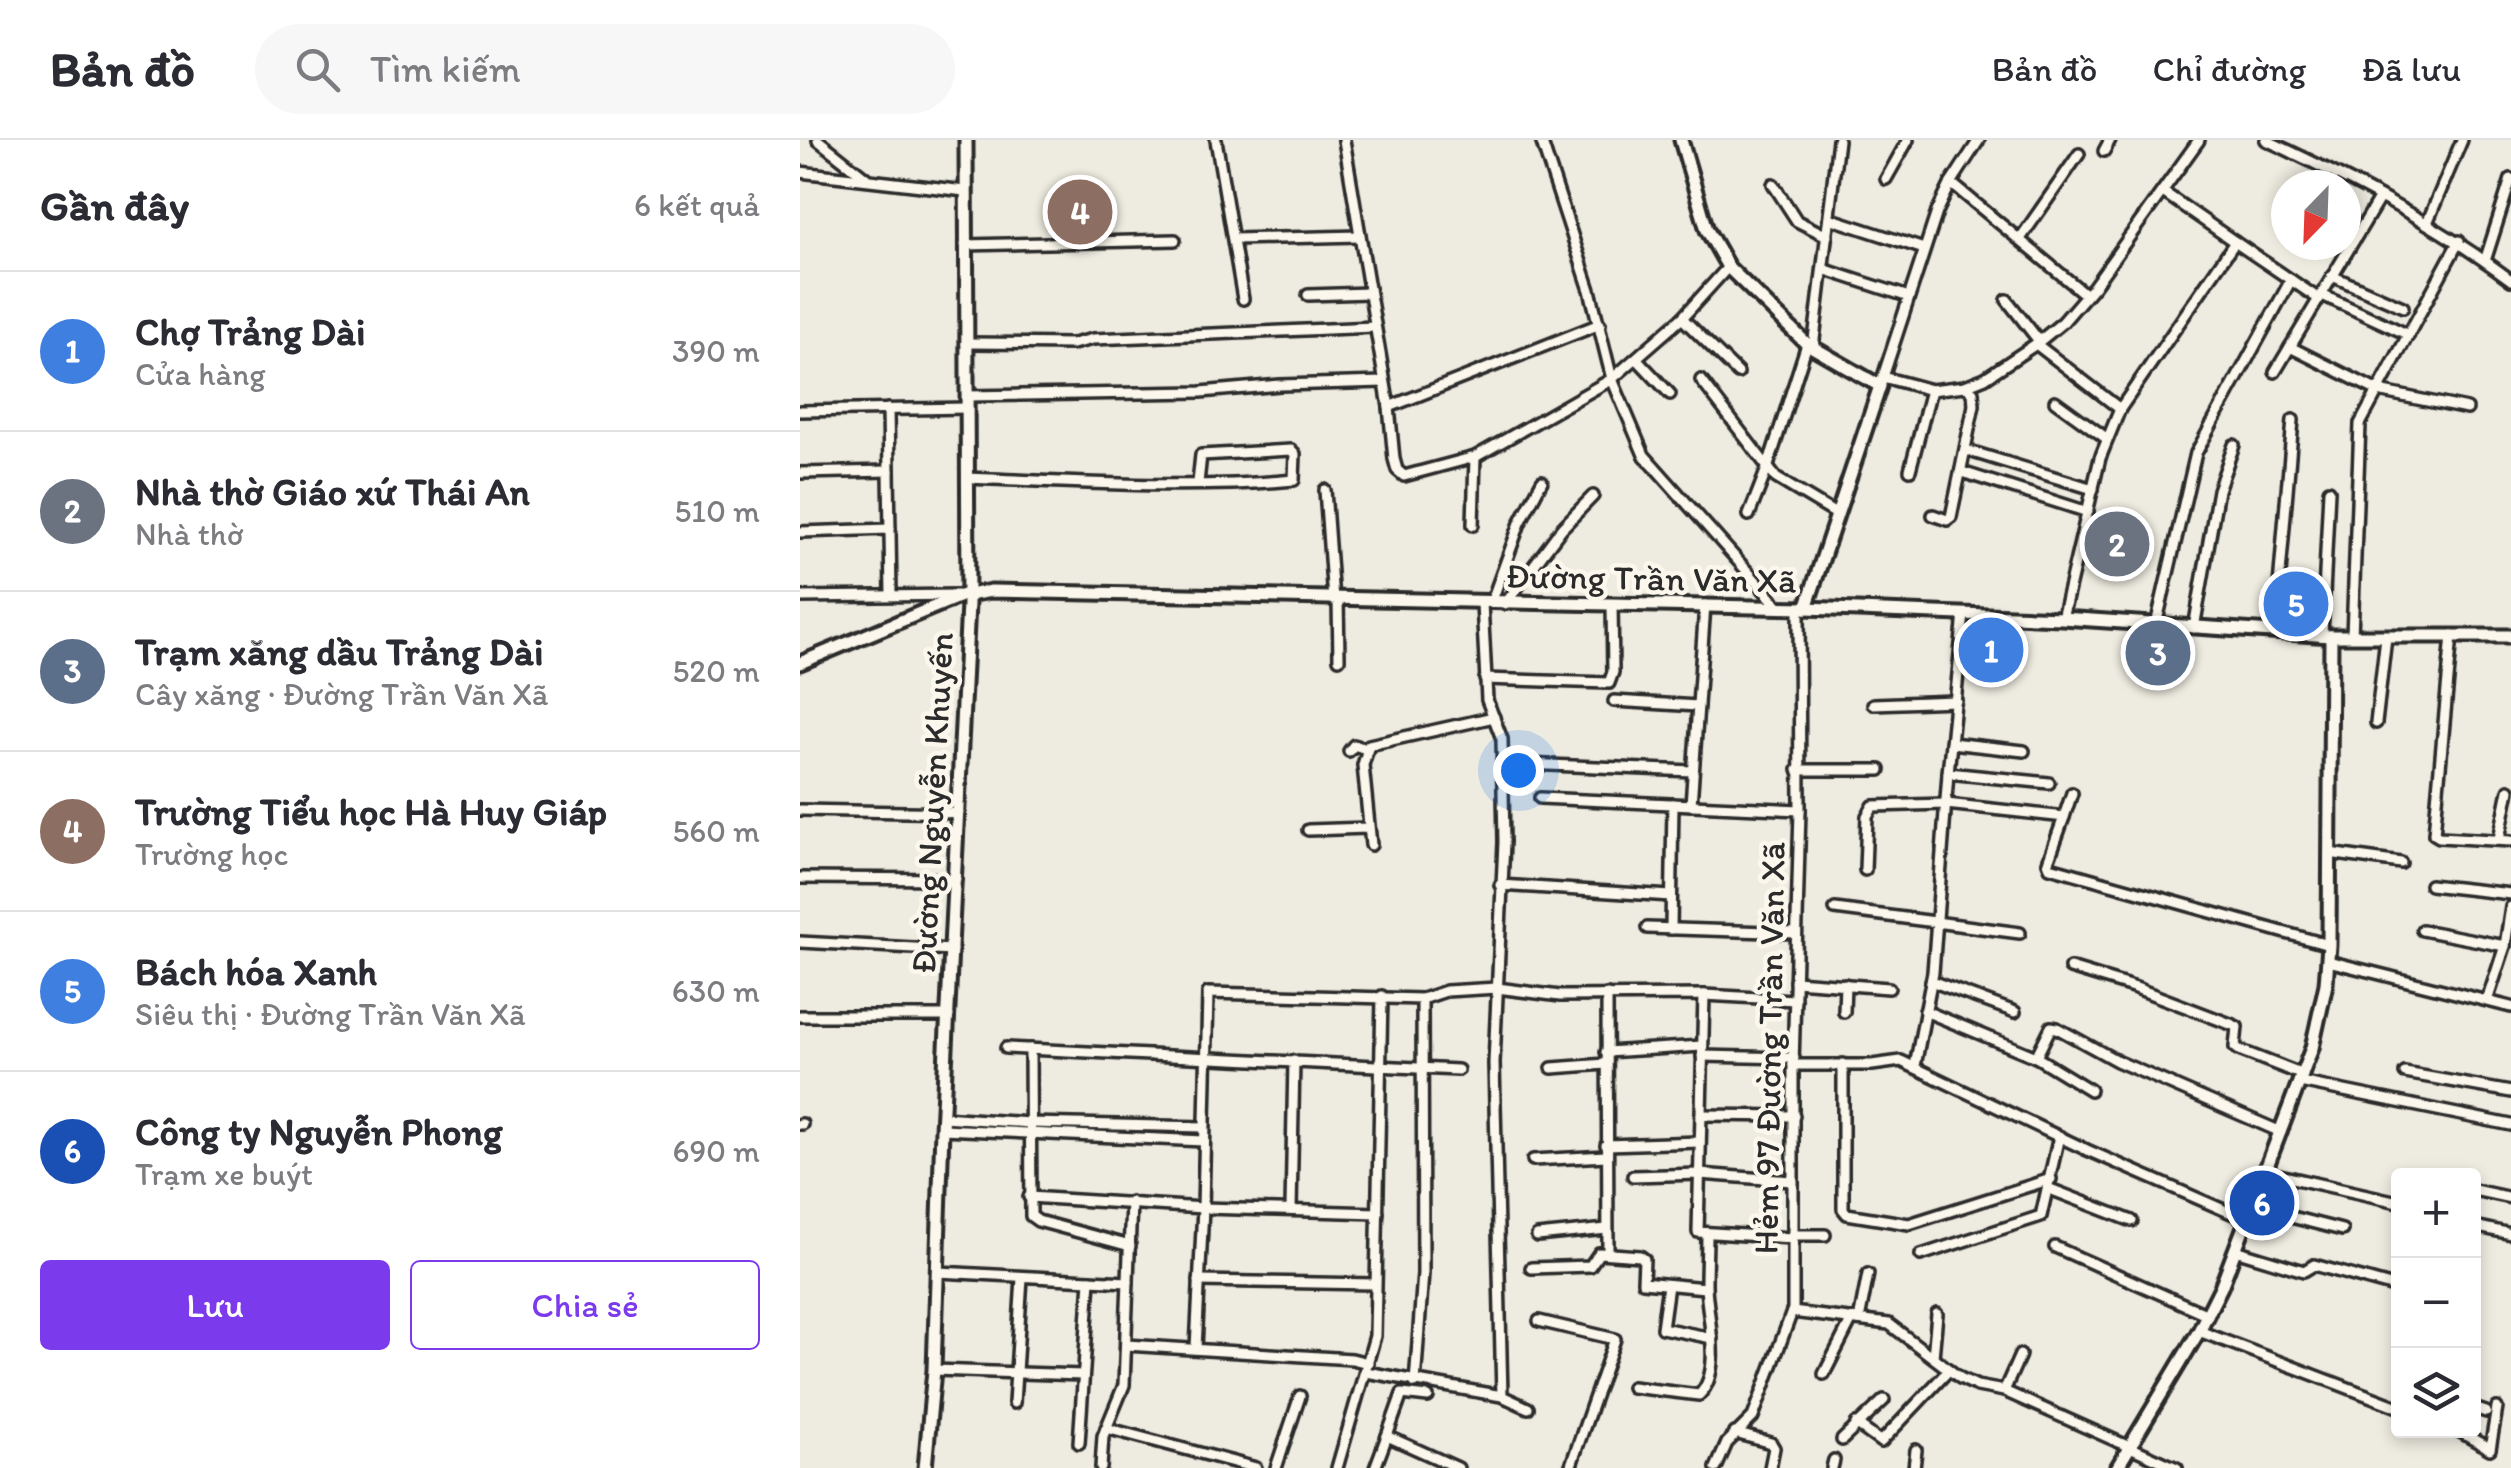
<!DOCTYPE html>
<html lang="vi">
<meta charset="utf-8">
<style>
body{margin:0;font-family:Itim,sans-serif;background:#f7f7f7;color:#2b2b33}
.controls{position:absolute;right:30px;bottom:30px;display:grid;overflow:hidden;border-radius:10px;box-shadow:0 5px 15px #0003}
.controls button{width:90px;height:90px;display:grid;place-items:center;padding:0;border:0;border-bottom:2px solid #e1e1e2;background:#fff;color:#2b2b33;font:50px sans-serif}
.compass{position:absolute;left:1471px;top:30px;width:90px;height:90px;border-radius:50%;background:#fff;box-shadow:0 5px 15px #0003;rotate:203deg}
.you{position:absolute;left:718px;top:630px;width:35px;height:35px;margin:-25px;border:8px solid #fff;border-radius:50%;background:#1a73e8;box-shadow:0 0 0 15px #1a73e833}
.badge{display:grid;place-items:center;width:65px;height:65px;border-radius:50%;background:#7c3aed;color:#fff;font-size:32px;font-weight:700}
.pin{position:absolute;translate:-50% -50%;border:5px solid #fff;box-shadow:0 2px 10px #0006}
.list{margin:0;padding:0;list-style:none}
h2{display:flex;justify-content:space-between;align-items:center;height:130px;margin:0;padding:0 40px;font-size:42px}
h2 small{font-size:32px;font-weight:400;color:#7c7c81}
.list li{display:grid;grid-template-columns:65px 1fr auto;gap:30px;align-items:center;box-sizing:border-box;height:160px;padding:0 40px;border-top:2px solid #e1e1e2}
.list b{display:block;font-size:38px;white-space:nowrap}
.list p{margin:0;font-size:32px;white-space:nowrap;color:#7c7c81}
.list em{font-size:32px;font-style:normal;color:#7c7c81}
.actions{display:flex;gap:20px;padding:30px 40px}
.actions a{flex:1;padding:22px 0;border:2px solid #7c3aed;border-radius:10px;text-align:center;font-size:35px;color:#7c3aed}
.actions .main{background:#7c3aed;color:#fff}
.icon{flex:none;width:55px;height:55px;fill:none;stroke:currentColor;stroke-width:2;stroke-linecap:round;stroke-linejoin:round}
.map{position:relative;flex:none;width:1711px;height:1328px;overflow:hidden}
header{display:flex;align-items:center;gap:60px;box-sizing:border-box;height:140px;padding:0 50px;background:#fff;border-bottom:2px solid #e1e1e2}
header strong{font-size:48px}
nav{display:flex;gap:55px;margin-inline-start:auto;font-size:35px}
.search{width:700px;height:90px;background:#f7f7f7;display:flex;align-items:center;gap:25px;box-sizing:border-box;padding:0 35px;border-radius:55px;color:#7c7c81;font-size:38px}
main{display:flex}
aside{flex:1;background:#fff}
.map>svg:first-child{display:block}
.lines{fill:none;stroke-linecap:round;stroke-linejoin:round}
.minor-casing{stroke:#2b2b2b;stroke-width:16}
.tertiary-casing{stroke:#2b2b2b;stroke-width:19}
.minor{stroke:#fbf7ec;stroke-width:9}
.tertiary{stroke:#fbf7ec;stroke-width:11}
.labels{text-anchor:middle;stroke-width:9;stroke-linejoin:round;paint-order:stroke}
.street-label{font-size:35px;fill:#2b2b2b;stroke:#fbf7ec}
</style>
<header>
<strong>Bản đồ</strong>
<div class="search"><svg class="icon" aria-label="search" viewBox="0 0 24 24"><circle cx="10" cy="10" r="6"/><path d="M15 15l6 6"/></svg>Tìm kiếm</div>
<nav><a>Bản đồ</a><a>Chỉ đường</a><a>Đã lưu</a></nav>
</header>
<main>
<aside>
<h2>Gần đây<small>6 kết quả</small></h2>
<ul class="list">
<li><span class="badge" style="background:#3f7fe0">1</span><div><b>Chợ Trảng Dài</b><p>Cửa hàng</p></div><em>390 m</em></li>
<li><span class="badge" style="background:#6b7280">2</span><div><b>Nhà thờ Giáo xứ Thái An</b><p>Nhà thờ</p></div><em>510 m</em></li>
<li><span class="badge" style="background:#5c6f8a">3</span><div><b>Trạm xăng dầu Trảng Dài</b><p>Cây xăng · Đường Trần Văn Xã</p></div><em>520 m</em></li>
<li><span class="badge" style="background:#8d6e63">4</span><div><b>Trường Tiểu học Hà Huy Giáp</b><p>Trường học</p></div><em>560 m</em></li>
<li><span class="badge" style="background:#3f7fe0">5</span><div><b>Bách hóa Xanh</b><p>Siêu thị · Đường Trần Văn Xã</p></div><em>630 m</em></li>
<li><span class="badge" style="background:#1a4fb4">6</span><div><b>Công ty Nguyễn Phong</b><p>Trạm xe buýt</p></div><em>690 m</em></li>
</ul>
<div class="actions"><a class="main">Lưu</a><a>Chia sẻ</a></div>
</aside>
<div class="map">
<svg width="1711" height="1328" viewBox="0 0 1711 1328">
<rect width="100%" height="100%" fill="#eeebe0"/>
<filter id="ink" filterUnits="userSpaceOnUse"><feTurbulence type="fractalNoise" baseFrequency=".01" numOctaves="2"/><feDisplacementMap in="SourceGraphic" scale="20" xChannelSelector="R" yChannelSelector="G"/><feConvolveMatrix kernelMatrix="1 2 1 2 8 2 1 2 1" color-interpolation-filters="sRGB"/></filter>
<g filter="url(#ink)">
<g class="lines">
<defs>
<g id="minor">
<polyline points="18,0 66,38"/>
<polyline points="416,0 443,159"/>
<polyline points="544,0 589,267 594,319 597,330 604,336 675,317 812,239 882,178 928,127"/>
<polyline points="741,0 790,150 812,239 844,315 979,467"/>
<path d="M1466,0C1552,40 1635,83 1711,140"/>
<polyline points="1304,11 1310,0"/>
<polyline points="0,32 165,51"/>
<polyline points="1086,39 1108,0"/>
<polyline points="1151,43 1286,155"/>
<polyline points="973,44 997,81 1027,96"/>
<polyline points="1363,52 1435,102"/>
<polyline points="1029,78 1124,109"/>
<polyline points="1627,83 1662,0"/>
<polyline points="434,99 560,96"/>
<polyline points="1220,99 1279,14"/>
<polyline points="165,105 375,100"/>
<polyline points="1685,121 1711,39"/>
<polyline points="1023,129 1109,157"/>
<polyline points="1532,136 1603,167"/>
<polyline points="508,155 569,153"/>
<polyline points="1522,155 1609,195"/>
<polyline points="1207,160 1239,201"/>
<polyline points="882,178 938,233"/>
<polyline points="166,203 273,204 293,199 574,187"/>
<polyline points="1236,204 1320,269"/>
<polyline points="1490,207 1578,251 1667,269"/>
<polyline points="1013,208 1038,0"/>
<polyline points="837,219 870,254"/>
<polyline points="1475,232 1580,57"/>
<polyline points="1083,237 1131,250 1165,246 1185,238 1236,204 1263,182 1294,146 1399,0"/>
<polyline points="901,240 976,338 1036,374"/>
<polyline points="1081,243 1137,72 1151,43 1179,0"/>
<polyline points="167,256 401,252 480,245 584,242"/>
<polyline points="1255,261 1306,298"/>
<polyline points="589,267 800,184"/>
<polyline points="88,269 91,455"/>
<polyline points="0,271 167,268"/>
<polyline points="1166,310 1293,349"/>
<polyline points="1110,330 1131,250"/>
<polyline points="1162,332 1288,372"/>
<polyline points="0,333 89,331"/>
<path d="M167,338C276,342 387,350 494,340L495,314L491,310L401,315L398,343"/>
<polyline points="525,350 533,460"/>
<polyline points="949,375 967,329 1007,204"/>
<polyline points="1133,375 1147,380 1151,377 1174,265 1173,252 1165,246"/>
<polyline points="673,385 675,317"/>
<polyline points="0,392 90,389"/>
<polyline points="0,457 157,455"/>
<polyline points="538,460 539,519"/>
<polyline points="682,463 687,560 702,599 704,702 694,923 702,1256 728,1268"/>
<polyline points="691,463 720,383 742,341"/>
<polyline points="705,464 762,388 793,356"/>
<polyline points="1262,478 1300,318 1320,269 1435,102 1519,159"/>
<polyline points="1356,485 1396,313 1491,140"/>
<polyline points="1394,488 1418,350 1434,305"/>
<polyline points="1475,493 1493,280"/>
<polyline points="1652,495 1634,694 1639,697 1711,701"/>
<polyline points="1522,496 1529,350"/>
<polyline points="1552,496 1560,284 1659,101"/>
<polyline points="685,539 809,543 813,532 812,465"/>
<polyline points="814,561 898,566"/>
<polyline points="1073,564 1156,561"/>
<polyline points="1576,583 1586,497"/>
<polyline points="1151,603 1224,611"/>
<polyline points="549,611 554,605 566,609"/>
<polyline points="702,623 893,631"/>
<polyline points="998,630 1080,630"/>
<polyline points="1148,633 1249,643"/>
<polyline points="740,658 1000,670"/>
<polyline points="891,665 905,465"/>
<polyline points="0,670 159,673"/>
<polyline points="1264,677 1272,653"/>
<polyline points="508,690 568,688"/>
<polyline points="1699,699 1709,650"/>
<polyline points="571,705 563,625 569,605 694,577"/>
<polyline points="1529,713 1601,723"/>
<polyline points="1065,730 1067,676 1073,666 1146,664 1256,676 1264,677 1248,722 1250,727 1529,805"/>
<polyline points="0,738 156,739"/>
<polyline points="700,745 871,756"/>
<polyline points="1630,745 1711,754"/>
<polyline points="1035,769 1220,793"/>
<polyline points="847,788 996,793"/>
<polyline points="871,789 873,664"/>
<polyline points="1622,790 1705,806"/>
<polyline points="0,802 152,810"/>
<polyline points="1528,821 1711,867"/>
<polyline points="1270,828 1336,848 1433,885 1437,887 1435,907 1439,910 1503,935"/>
<polyline points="995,841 1089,848"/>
<polyline points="1131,841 1215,872"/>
<polyline points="807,855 808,1113"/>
<polyline points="904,855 898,1092 992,1098"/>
<polyline points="1687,861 1705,806 1711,767"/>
<polyline points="1125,871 1236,917 1251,887 1257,888 1317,921 1481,992"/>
<polyline points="1044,872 1045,844"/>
<polyline points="0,876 149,876"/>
<polyline points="206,908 658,930"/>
<polyline points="230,909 231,1076 238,1081 330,1106"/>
<polyline points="806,912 902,906"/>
<polyline points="902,916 994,918"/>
<polyline points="1236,917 1290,950"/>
<polyline points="1043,924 1043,1069 1047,1074 1109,1084 1251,1039"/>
<polyline points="993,925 1072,925 1101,921 1287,1010 1447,1080"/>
<polyline points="1115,926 1133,832 1148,633 1164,474"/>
<polyline points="752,928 806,924"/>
<polyline points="1605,933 1711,952"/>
<polyline points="1500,942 1711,985"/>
<polyline points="901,975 994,976"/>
<polyline points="143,977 230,983 404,987"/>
<polyline points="0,984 2,984"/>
<polyline points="142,989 404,1001"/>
<polyline points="806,1005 900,1002"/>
<polyline points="733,1020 806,1016"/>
<polyline points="1466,1032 1598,1062"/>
<polyline points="833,1036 900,1034 992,1041"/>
<polyline points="1250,1049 1332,1081"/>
<polyline points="1674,1050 1711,1058"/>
<polyline points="229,1057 403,1068 578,1073"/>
<polyline points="1452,1067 1542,1090"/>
<polyline points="491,1069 494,921"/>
<polyline points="1674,1086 1711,1094"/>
<polyline points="992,1095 1025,1095"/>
<polyline points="737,1096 807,1089"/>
<polyline points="1255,1107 1408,1175"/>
<polyline points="1435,1110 1504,1131 1514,1125 1598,1148"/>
<polyline points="1121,1115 1241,1076 1259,996"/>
<polyline points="731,1128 790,1126 799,1113 840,1116 844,1119 843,1142 905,1148"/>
<polyline points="138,1132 328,1142"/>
<polyline points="399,1141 575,1144"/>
<polyline points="868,1145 862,1188 912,1198"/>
<polyline points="992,1172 1089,1184 1160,1238 1177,1246 1204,1251 1377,1328"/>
<polyline points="1059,1180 1068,1134"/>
<polyline points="739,1181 815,1199 770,1328"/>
<polyline points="1399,1191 1598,1267"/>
<polyline points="326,1205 552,1219 568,1223"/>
<polyline points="396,1208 403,1068 408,853 622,859 646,851 697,848 760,856 904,855 995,860"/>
<polyline points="1133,1217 1137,1174"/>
<polyline points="134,1230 283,1235"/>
<polyline points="566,1232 702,1256"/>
<polyline points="1024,1234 1052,1179"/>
<polyline points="615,1243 623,1133 622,859"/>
<path d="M832,1247L899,1255C924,1231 906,1174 906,1144C906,1127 907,1111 907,1094"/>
<polyline points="1204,1251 1220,1215"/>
<polyline points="214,1263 222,1138"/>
<polyline points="1674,1268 1686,1272"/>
<polyline points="1056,1284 1081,1302 1149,1230"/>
<polyline points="306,1288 456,1328"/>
<polyline points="1657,1290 1690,1309 1697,1268"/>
<polyline points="935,1293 971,1303 974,1308 970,1328"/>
<polyline points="587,1296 602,1254 628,1257"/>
<polyline points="1042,1300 1084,1260"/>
<polyline points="279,1303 290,1140"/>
<polyline points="301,1328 303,1296 324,1245 331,1062"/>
<polyline points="476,1328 500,1256"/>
<polyline points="537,1328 575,1196 582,856"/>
<polyline points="575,1328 587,1296 658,1328"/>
<polyline points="916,1328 927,1303 953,1277 993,1169 993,925 1000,670 999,468"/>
<polyline points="1032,1328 1034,1320"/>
<polyline points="1114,1328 1116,1310"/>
</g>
<g id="tertiary">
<polyline points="881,0 907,90 928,127 1007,204 1080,246 1006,468"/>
<polyline points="169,455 191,451 1006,468 1262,478 1531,496 1711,496"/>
<polyline points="0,523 163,455"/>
<polyline points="125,1328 134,1230 142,989 168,464 166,0"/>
<polyline points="1317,1328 1399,1191 1421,1147 1512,908 1526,844 1529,805 1531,496"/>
</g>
</defs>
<use href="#minor" class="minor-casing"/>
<use href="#tertiary" class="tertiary-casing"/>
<use href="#minor" class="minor"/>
<use href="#tertiary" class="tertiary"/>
</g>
</g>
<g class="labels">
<g class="street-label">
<text transform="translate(851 438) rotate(1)" y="12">Đường Trần Văn Xã</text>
<text transform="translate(132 663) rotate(-87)" y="12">Đường Nguyễn Khuyến</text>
<text transform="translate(969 908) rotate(-89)" y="12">Hẻm 97 Đường Trần Văn Xã</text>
</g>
</g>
</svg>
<div class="controls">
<button>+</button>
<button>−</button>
<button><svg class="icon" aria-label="layers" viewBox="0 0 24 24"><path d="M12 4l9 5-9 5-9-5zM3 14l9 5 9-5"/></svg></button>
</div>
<svg class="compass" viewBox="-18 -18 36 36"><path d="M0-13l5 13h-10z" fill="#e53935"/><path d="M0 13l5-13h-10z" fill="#7c7c81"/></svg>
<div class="you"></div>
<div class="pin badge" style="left:1191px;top:510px;background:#3f7fe0">1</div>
<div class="pin badge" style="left:1317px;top:404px;background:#6b7280">2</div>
<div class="pin badge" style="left:1358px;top:513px;background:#5c6f8a">3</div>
<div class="pin badge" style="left:280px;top:72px;background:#8d6e63">4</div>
<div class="pin badge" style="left:1496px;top:464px;background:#3f7fe0">5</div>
<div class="pin badge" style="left:1462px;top:1063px;background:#1a4fb4">6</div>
</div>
</main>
